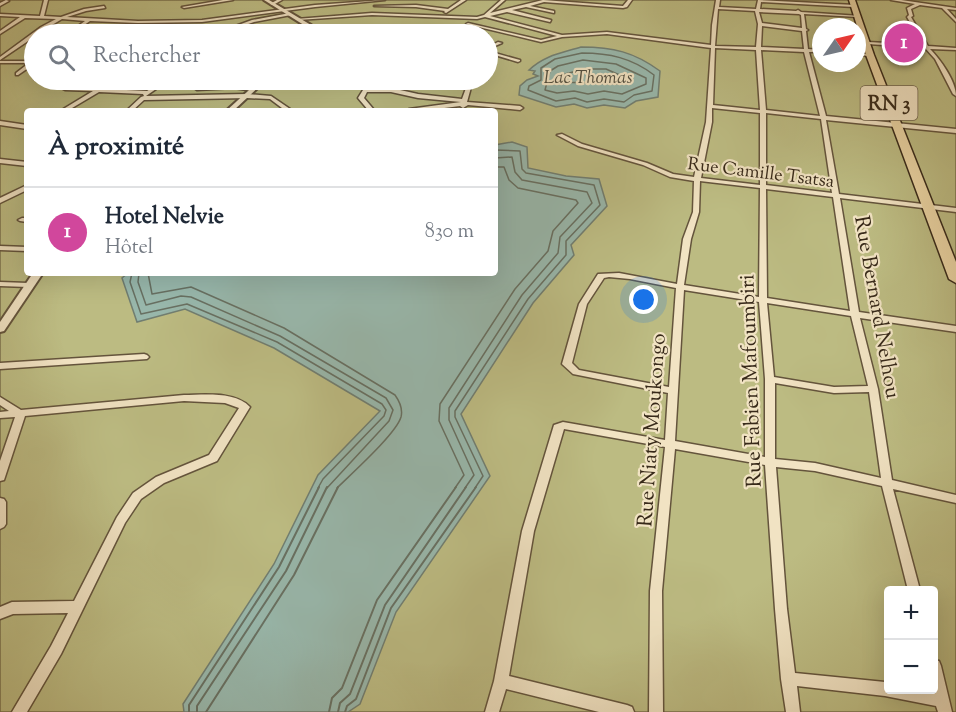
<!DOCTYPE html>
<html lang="fr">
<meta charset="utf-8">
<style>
body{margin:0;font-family:"Sorts Mill Goudy",serif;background:#f2f2f3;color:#1f2937}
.controls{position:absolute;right:18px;bottom:18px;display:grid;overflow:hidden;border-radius:6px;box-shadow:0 6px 24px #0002}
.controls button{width:54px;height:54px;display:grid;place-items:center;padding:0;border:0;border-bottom:2px solid #e0e1e3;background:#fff;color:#1f2937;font:30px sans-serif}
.compass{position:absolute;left:812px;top:18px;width:54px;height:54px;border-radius:50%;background:#fff;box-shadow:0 6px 24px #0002;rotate:56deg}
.you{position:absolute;left:644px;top:300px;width:21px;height:21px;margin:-15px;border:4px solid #fff;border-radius:50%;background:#1a73e8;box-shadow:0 0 0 9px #1a73e833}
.badge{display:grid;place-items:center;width:39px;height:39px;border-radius:50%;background:#d93025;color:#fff;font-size:20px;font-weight:700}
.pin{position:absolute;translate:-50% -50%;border:3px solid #fff;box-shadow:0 2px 6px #0006}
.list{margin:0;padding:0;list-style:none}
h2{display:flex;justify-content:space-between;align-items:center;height:78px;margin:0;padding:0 24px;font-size:26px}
h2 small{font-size:20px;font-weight:400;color:#747a83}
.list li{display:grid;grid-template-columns:39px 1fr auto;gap:18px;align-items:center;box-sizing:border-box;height:90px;padding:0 24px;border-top:2px solid #e0e1e3}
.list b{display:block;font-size:22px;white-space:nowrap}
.list p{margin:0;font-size:20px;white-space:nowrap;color:#747a83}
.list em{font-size:20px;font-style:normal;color:#747a83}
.icon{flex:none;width:33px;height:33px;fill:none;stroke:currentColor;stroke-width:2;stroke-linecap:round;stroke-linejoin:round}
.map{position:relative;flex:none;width:956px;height:712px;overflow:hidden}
.search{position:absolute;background:#fff;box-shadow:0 6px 24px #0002;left:24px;top:24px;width:474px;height:66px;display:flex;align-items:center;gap:15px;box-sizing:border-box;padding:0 21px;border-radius:33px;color:#747a83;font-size:22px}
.panel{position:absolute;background:#fff;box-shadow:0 6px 24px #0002;left:24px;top:108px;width:474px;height:168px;border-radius:6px}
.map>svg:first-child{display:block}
.green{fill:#bcbb82;stroke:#7a724e;stroke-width:1.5;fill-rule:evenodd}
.water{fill:#98b7ab;stroke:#717e71;stroke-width:1.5}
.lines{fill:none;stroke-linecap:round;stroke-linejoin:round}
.shore-far1{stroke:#687062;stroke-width:1.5}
.shore{stroke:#687062;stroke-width:2}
.minor-casing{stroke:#64543c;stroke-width:3}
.tertiary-casing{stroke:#64543c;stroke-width:4}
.trunk-casing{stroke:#372919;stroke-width:3}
.minor{fill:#f1e3c3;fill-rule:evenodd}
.tertiary{fill:#f1e3c3;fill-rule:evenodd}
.trunk{fill:#ead4a3;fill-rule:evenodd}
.labels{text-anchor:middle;stroke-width:4.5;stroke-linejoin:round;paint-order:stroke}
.far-water-label{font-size:18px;font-style:italic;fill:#4f4c3e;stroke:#f1e3c3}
.far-street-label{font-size:18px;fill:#372919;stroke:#f1e3c3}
.shield{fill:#f1e3c3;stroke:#6f614c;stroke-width:1.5}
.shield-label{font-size:20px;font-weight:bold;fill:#372919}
.street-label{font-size:21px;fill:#372919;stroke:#f1e3c3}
</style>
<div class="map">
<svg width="956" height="712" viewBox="0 0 956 712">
<rect width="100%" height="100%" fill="#ead4a3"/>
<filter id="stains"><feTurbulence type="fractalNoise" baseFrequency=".00333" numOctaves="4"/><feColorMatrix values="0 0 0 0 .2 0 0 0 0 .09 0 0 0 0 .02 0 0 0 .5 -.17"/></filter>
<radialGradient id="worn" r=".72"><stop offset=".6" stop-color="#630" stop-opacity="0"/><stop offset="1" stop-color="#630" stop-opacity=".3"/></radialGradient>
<path class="green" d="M0,0H956V712H0ZM821,27H857V63H821ZM34,34H488V80H34ZM27,111H495V273H27ZM888,590H934V690H888Z"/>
<g class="water">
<path d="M581,47C613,47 634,52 660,71L658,97L636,101L625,108L604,105L587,108L574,104L556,107L519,95L520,86L527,80L538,76L533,74L535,71L529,70C545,55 562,53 581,47Z"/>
<polygon points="512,142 527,147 528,168 566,176 599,179 607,206 571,245 574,255 533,303 461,414 490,476 396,612 360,704 348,712 184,712 183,704 274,564 318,475 380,411 274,348 185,309 137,322 122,278 128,273 495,273 495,145"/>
</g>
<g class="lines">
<g class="shore-far1">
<path d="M582,53C609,53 632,58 654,75L652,91L634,95L624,102L604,99L587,102L575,98L556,101L528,90L529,86L541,80V68L555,59Z"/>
<polygon points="583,60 616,64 646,78 646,84 622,94 604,91 588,94 574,91 557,93 545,90 550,71 558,66"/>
<polygon points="585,69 606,69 624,77 625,80 620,84 558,82 561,75"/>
<polyline points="132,273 130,282 141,314 187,304 277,342 382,404 386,410 384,416 323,479 318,488"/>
<polyline points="139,273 138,282 146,305 181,296 191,297 280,336 386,398 393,410 389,421 327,488"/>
<path d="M148,273L152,294L191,287L284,328L395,395C400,402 403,409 401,417C396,434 351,474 337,488"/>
<polyline points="455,488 464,475 439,421 440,404 515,289 548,251 553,231 578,203 576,200 518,188 509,180 504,167 495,167"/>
<polyline points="465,488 474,475 449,420 449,408 522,295 558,253 560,237 592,203 587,192 522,180 515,172 512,157 495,158"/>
<polyline points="475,488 483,476 455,417 455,411 528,299 566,255 566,241 600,205 594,185 526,173 522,169 520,151 495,150"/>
</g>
<g class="shore">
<polyline points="189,712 189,705 279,567 319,487"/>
<polyline points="197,712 197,706 286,571 327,487"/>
<polyline points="206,712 294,575 338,487"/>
<polyline points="329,712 332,698 342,688 377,600 456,487"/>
<polyline points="338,712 340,703 350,694 385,605 466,487"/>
<polyline points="345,712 347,706 356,699 391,608 476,487"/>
</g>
<defs>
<g id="minor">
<polygon points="6,0 9,1 0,6 0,3"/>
<polygon points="44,0 48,0 44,16 61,17 84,9 104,6 105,8 86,11 67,17 138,21 202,20 315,5 385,0 315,7 202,22 138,23 90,21 71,34 67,34 85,21 62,19 37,34 34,34 34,37 0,60 0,57 41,27 56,19 25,18 0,34 0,31 20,17 0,16 0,14 40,16"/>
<polygon points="223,0 233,0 184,8 182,7"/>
<polygon points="277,0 282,0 273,5 270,4"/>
<polygon points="461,0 466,0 446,13 444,12 445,11 416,7 374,6 416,5 448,9"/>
<path d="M501,0H505L490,13L543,0L623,6L628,0H632L627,7L623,8L544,2L530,6L554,11V13L526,7L512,10L551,20L550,22L507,12L490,16L562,35L607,32L711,45L712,25L716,0H720L719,7L756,9L758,0L855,5L854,7L761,2L760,9L796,11L798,10L801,12L860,16L858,17L804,14L806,29L808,30L806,31L808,49L821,50V52H809L826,116L956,129V133L826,120L839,194L956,208V212L840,198L859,312L956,326V332L860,318L878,389L892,480L956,495V503L893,489L920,590H908L882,486L815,471L776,467L787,609L795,673L885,682L888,683V690H923L933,691L934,660L939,661L941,666L952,712H938L936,706L885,696L797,686L800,712H786L781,679L775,609L765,465L675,449L662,591L663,712H649L650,591L665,447L564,429L534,531L509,676L627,705L632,707L634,712H599L506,689L499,712H485L494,681L522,531L554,425L563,422L665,440L668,393L573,374L562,364L579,304L598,274L619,273L677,284L683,239L693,212L694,181L670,177L643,165L578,146L557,135L562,134L582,144L647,163L673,174L694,177L706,122L711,48L607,34L562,37L541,42L466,24L468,23L541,40L557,36L485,17L477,19L372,15L298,20L296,19L372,13L477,17L484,15ZM718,9L755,11L758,24L756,47L715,46ZM759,12L799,14L801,15L802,28L762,23ZM762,26L802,31L804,49L761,47ZM715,48L756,50L760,110L713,105ZM761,50L804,52L820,116L766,110ZM712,108L760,113V185L701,178L712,122ZM766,113L821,119L832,193L766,185ZM700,181L760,188L759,297L684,285L691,239L699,212ZM766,189L833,197L850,311L767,298ZM609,277L630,279L676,288L669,387L579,370L572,363L587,304L604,278ZM684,290L759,302L765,379V457L675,441ZM767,303L851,316L868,386L834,387L774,377ZM775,383L834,393L869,392L881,478L815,463L775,459Z"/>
<path d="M891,0H901L956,8V10L947,9L956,19V22L942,8L920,5L911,9L913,16L911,17L928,46L956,48V50L930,49C940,59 956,81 956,96L953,94L935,59L925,48L868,44L866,43L868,42L923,45L907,17L909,15L907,8L915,4Z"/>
<polygon points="290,13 291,15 254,22 231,30 198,33 196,32 230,28 252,20"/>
<polygon points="460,28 462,30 426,34 417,34"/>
<polygon points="104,30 132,32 134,33 132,34 102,32"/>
<polygon points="312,33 349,33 351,34 310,34"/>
<polygon points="498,42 502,43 488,49 488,47"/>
<polygon points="488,51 520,60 520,61 518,62 488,53"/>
<polygon points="857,53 872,55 870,56 857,55"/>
<polygon points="0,61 34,61 34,64 18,75 16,75 16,73 29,63 0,63"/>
<polygon points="164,80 169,80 146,96 247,94 271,96 293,111 286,111 270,99 247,98 144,100 132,111 126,111 141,97 144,96 143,94 99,92 67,111 60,111 93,91 65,90 63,89 63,87 147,91"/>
<polygon points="304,80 317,80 315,81 258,87 255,85 258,83"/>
<polygon points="469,80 473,80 467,102 520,106 523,108 520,110 468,105 463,108 460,106 421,111 406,111 409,109 461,102 418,98 391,92 367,92 364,98 375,111 369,111 358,98 363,90 391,88 418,94 462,99"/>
<polygon points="234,84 256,89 253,91 234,88 197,90 194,88 197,86"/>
<polygon points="0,121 27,125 27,129 0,125"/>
<polygon points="0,159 27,162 27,166 0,163"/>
<polygon points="27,185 27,190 0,203 0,198"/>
<polygon points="22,218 27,218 27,222 20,221 18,220"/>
<polygon points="0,246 27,247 27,251 0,250"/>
<polygon points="0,282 28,283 32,285 28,287 0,286"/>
<polygon points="144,354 147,355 149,357 147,359 0,369 0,363"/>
<path d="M184,395C204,395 235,391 250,407L217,461L164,483L141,499L125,523L61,654L27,712H12L51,646L68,613L13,614L0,619V607L12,602L74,601L117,517L133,493L156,477L209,455L239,408L225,403L184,401L25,416L5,477L4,480L0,481V461L15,417L0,418V412L9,411L0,405V397L21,410Z"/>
<polygon points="0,498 4,499 6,502 6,524 4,527 0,529"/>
</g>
<g id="tertiary">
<polygon points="264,0 269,0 311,25 314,29 313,34 309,34 309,29 307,27"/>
<polygon points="260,80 266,80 233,111 226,111"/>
<polygon points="33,273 43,273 4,331 0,332 0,322"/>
</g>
<polygon id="trunk" points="849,0 855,0 874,55 956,262 956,283 949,279 866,55"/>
</defs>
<use href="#minor" class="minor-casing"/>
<use href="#tertiary" class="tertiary-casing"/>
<use href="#trunk" class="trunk-casing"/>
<use href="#minor" class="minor"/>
<use href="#tertiary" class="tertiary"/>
<use href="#trunk" class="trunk"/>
</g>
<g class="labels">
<g class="far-water-label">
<text x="588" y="83">Lac Thomas</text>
</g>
<g class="far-street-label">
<text transform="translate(761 172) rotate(7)" y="6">Rue Camille Tsatsa</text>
</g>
<rect class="shield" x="860.5" y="86" width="57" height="34" rx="4.5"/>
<g class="shield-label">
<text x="889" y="110">RN 3</text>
</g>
<g class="street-label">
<text transform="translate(878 307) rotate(80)" y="7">Rue Bernard Nelhou</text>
<text transform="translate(750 381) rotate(-92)" y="7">Rue Fabien Mafoumbiri</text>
<text transform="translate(651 430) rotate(-86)" y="7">Rue Niaty Moukongo</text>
</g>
</g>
<rect width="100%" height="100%" filter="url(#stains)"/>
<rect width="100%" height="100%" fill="url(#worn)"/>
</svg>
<div class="controls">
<button>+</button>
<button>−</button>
</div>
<svg class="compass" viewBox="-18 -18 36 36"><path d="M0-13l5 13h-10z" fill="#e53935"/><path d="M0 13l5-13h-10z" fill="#747a83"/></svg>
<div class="you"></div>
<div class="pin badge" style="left:904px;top:43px;background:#d1479c">1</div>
<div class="search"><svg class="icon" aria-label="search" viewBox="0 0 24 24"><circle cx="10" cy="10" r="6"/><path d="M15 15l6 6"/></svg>Rechercher</div>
<section class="panel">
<h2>À proximité<small></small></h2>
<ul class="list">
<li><span class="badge" style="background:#d1479c">1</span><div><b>Hotel Nelvie</b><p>Hôtel</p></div><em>830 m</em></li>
</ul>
</section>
</div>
